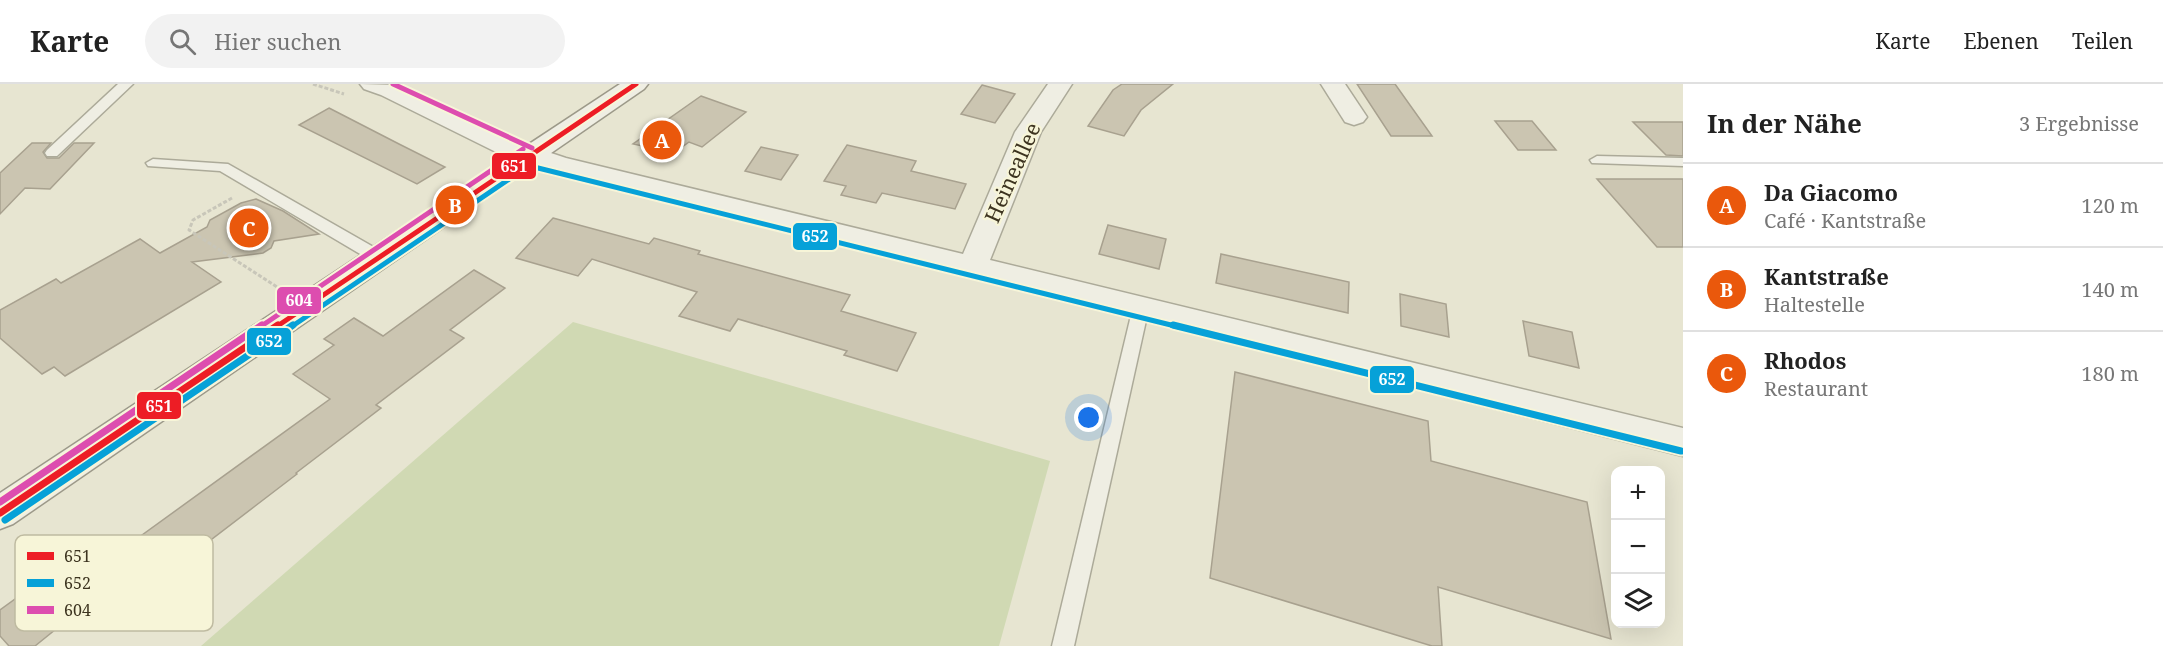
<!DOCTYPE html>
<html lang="de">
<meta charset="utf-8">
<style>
body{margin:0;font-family:"Noto Serif",serif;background:#f2f2f2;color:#222}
.controls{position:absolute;right:18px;bottom:18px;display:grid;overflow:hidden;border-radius:12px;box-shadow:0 6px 24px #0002}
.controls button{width:54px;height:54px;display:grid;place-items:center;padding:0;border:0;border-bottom:2px solid #e0e0e0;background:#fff;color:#222;font:30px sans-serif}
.you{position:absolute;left:1089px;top:334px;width:21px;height:21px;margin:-15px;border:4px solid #fff;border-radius:50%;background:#1a73e8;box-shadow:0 0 0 9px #1a73e833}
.badge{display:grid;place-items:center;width:39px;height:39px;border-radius:50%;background:#ea580c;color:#fff;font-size:20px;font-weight:700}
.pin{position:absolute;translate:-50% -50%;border:3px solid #fff;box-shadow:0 2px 6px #0006}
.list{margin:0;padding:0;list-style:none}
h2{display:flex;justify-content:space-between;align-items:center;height:78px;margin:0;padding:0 24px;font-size:26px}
h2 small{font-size:20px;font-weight:400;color:#767676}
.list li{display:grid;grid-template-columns:39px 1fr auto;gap:18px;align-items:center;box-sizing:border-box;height:84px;padding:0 24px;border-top:2px solid #e0e0e0}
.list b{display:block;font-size:22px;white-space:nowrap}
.list p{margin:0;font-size:20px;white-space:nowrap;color:#767676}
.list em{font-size:20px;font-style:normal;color:#767676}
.icon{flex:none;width:33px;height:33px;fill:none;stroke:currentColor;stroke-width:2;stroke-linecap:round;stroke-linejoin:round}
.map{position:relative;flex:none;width:1683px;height:562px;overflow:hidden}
header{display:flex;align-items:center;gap:36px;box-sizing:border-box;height:84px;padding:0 30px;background:#fff;border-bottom:2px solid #e0e0e0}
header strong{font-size:28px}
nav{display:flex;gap:33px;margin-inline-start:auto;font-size:21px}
.search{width:420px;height:54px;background:#f2f2f2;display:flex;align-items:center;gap:15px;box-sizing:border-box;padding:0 21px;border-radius:33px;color:#767676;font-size:22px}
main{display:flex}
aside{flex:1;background:#fff}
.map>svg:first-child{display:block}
.green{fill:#d0d9b3}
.building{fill:#cbc5b1;stroke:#a8a18f;stroke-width:1.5}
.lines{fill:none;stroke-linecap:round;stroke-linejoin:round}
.lane-casing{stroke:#acaa99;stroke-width:3}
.street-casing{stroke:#acaa99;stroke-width:3}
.secondary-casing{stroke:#9c9989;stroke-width:3}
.path{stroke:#c8c6b9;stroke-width:3;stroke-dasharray:4 2;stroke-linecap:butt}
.lane{fill:#efeee3;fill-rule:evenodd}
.street{fill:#efeee3;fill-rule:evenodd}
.secondary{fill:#efeee3;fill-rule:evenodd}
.bus-1-far1-casing{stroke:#f7f5d8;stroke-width:9}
.bus-1-casing{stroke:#f7f5d8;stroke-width:11}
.bus-2-far1-casing{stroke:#f7f5d8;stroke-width:9}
.bus-2-casing{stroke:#f7f5d8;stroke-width:11}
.bus-3-far1-casing{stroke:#f7f5d8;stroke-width:9}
.bus-3-casing{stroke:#f7f5d8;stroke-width:11}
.bus-1-far1{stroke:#ed1d25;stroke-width:5}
.bus-1{stroke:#ed1d25;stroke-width:7}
.bus-2-far1{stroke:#06a1d8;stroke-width:5}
.bus-2{stroke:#06a1d8;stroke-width:7}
.bus-3-far1{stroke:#dd4daf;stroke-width:5}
.bus-3{stroke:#dd4daf;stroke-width:7}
.labels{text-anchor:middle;stroke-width:4.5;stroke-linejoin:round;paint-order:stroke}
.street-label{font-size:21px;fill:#3d3420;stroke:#f7f5d8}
.key{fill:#f7f5d8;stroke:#bfbba1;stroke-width:1.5}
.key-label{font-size:16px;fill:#3d3420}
.line-badge{stroke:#f7f5d8;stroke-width:2}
.badge-label{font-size:16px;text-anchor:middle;font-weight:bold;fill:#fff}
</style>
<header>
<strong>Karte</strong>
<div class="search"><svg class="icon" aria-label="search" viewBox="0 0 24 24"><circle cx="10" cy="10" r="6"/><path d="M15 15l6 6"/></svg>Hier suchen</div>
<nav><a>Karte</a><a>Ebenen</a><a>Teilen</a></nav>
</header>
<main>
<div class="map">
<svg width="1683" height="562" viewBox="0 0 1683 562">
<rect width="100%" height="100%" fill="#e7e5d1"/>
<polygon class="green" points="573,238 1050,377 999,562 201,562"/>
<g class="building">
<polygon points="1122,0 1173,0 1141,26 1124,52 1088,42 1113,6"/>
<polygon points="1357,0 1395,0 1432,52 1391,52"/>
<polygon points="982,1 1015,10 995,39 961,30"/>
<polygon points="701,12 746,28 702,63 689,58 674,69 633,60"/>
<polygon points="329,24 399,60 445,83 417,100 299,41"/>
<polygon points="1495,37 1532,37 1556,66 1518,66"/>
<polygon points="1633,38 1683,38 1683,72 1666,71"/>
<polygon points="32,59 51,59 43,68 47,74 59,74 74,59 94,59 50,105 25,104 0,130 0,89"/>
<polygon points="847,61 916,77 911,87 966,100 955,125 882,109 876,119 841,111 846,102 824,97"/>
<polygon points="761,63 798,71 781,96 745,87"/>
<polygon points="1597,95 1683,95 1683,163 1657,163"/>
<polygon points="256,115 283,127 319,150 274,157 271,164 263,169 192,178 221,198 65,292 54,283 42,290 0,254 0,226 56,195 61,199 140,155 160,169 207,143 210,136 241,119"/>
<polygon points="553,134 649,160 654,154 700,167 698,170 850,211 841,227 916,249 897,287 844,271 847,267 738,235 730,247 679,232 697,208 592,175 578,192 516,174"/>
<polygon points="1108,141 1166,155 1159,185 1099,170"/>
<polygon points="1221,170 1349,198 1348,229 1216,199"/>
<polygon points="474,186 505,204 450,246 464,254 376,321 381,324 296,389 297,390 148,504 113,472 330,315 293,290 334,261 324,255 354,234 383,252"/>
<polygon points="1400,210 1446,220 1449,253 1401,242"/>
<polygon points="1523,237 1572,248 1579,284 1529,272"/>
<polygon points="1235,288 1428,337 1431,377 1587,418 1611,555 1438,503 1442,562 1432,562 1210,494"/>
<polygon points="54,496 82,524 35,562 9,562 0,552 0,526 33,502 38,507"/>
</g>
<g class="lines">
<defs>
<g id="lane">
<polygon points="118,0 133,0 57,72 47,72 45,69 47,66"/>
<polygon points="1597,72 1683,74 1683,82 1592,79 1590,76"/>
<polygon points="153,75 228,80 384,169 386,173 384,177 372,177 220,87 148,82 146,79"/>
<polygon points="1141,217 1147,219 1149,223 1074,562 1052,562 1133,223 1135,219"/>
</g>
<g id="street">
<polygon points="360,0 399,1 518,58 566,74 963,170 1015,48 1048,0 1072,0 1041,48 990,176 1683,344 1683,372 548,86 500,70 381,11 364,5"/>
<polygon points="1321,0 1345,0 1367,33 1363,38 1354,41 1345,38"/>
</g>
<polygon id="secondary" points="620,0 648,0 644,5 13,440 0,445 0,409"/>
</defs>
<use href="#lane" class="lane-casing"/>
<use href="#street" class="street-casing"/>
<use href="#secondary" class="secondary-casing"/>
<g class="path">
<polyline points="313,0 344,10"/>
<polyline points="232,114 193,136 189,146 277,203"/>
</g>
<use href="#lane" class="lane"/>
<use href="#street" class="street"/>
<use href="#secondary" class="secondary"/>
<defs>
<polyline id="bus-1-far1" points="276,243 636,0"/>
<polyline id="bus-1" points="0,429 278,241"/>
<g id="bus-2-far1">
<polyline points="526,81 1179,243"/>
<polyline points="291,243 533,79"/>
</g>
<g id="bus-2">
<polyline points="1173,241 1681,367"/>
<polyline points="5,436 293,241"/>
</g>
<g id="bus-3-far1">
<polyline points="393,0 532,64"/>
<polyline points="260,243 523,65"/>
</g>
<polyline id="bus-3" points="0,418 262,241"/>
</defs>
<use href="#bus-1-far1" class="bus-1-far1-casing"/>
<use href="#bus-1" class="bus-1-casing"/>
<use href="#bus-2-far1" class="bus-2-far1-casing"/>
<use href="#bus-2" class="bus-2-casing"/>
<use href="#bus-3-far1" class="bus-3-far1-casing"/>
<use href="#bus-3" class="bus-3-casing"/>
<use href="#bus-1-far1" class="bus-1-far1"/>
<use href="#bus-1" class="bus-1"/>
<use href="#bus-2-far1" class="bus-2-far1"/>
<use href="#bus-2" class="bus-2"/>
<use href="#bus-3-far1" class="bus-3-far1"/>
<use href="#bus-3" class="bus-3"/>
</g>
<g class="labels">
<g class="street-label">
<text transform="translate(1013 89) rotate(-66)" y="7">Heineallee</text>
</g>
</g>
<rect x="15" y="451" width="198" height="96" rx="9" class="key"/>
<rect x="27" y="468" width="27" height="8" fill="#ed1d25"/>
<rect x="27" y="495" width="27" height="8" fill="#06a1d8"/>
<rect x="27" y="522" width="27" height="8" fill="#dd4daf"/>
<g class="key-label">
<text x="64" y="478">651</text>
<text x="64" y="505">652</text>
<text x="64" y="532">604</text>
</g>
<g class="line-badge">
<rect x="491" y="68" width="46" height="28" rx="6" fill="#ed1d25"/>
<rect x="792" y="138" width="46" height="29" rx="6" fill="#06a1d8"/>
<rect x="276" y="202" width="46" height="29" rx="6" fill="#dd4daf"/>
<rect x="246" y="243" width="46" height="29" rx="6" fill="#06a1d8"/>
<rect x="1369" y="281" width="46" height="29" rx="6" fill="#06a1d8"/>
<rect x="136" y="307" width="46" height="29" rx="6" fill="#ed1d25"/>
</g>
<g class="badge-label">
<text x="514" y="88">651</text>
<text x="815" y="158">652</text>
<text x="299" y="222">604</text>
<text x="269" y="263">652</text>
<text x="1392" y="301">652</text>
<text x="159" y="328">651</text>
</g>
</svg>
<div class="controls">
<button>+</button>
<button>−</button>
<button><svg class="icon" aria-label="layers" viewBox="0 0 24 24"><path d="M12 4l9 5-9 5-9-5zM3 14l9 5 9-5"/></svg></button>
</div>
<div class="you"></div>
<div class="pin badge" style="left:662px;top:56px">A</div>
<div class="pin badge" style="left:455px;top:121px">B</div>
<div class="pin badge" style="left:249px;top:144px">C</div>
</div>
<aside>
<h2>In der Nähe<small>3 Ergebnisse</small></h2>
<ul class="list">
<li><span class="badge">A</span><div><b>Da Giacomo</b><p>Café · Kantstraße</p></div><em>120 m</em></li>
<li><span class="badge">B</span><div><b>Kantstraße</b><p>Haltestelle</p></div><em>140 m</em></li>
<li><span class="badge">C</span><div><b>Rhodos</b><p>Restaurant</p></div><em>180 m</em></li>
</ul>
</aside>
</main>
